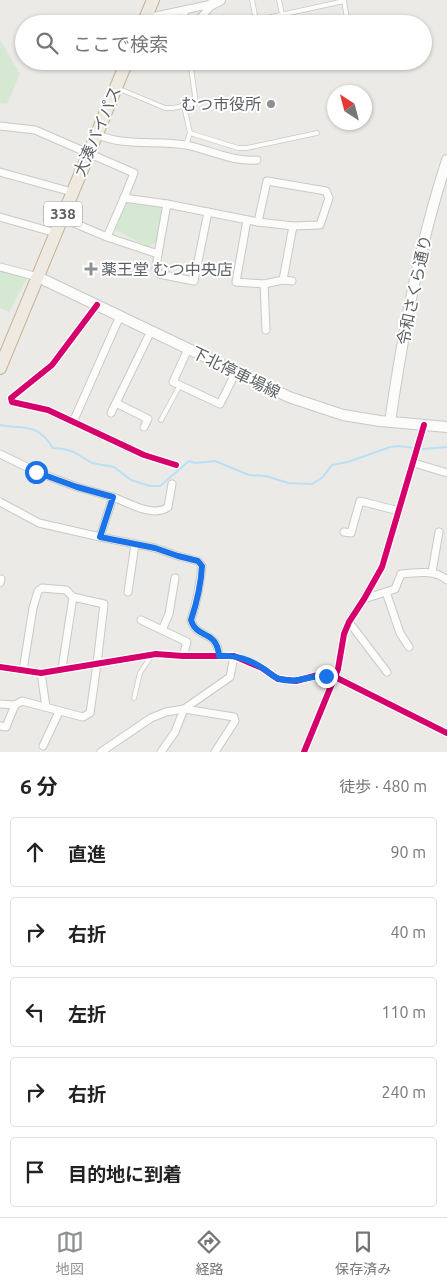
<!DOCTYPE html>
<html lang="ja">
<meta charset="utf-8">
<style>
body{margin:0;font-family:Ubuntu,"Noto Sans JP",sans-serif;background:#f6f6f6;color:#222}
.compass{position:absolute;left:327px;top:85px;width:45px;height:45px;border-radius:50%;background:#fff;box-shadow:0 1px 4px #0004;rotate:324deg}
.stop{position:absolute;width:15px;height:15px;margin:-11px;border:4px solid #1a73e8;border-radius:50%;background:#fff}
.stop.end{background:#1a73e8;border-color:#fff;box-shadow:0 1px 5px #0008}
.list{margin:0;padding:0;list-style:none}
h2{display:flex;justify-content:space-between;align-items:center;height:65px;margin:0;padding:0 20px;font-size:21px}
h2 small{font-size:16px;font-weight:400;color:#767676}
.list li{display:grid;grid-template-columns:32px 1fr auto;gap:15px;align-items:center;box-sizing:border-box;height:70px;margin:0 10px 10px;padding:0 10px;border:1px solid #e0e0e0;border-radius:5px}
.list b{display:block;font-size:19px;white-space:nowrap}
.list em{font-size:16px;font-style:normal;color:#767676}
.icon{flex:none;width:28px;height:28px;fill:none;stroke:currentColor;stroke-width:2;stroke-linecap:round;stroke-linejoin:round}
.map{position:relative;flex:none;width:447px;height:752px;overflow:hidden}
.search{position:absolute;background:#fff;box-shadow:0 1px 4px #0004;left:15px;right:15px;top:15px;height:55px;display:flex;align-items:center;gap:12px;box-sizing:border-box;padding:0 18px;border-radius:28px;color:#767676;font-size:19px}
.sheet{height:465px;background:#fff}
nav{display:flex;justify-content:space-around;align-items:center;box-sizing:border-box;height:70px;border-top:1px solid #e0e0e0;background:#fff;font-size:14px;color:#767676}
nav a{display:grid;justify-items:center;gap:2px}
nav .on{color:#8e9092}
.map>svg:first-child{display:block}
.green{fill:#d5e8d1}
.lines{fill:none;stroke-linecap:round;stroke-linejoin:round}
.stream{stroke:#b9e0f7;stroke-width:2}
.lane-casing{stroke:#c8c9c8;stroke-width:5.5}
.street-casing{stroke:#c8c9c8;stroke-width:9}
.secondary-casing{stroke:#c8c8c8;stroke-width:12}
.highway-casing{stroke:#c4b293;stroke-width:14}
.lane{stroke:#fcfcfb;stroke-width:4}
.street{stroke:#fcfcfb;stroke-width:7}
.secondary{stroke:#fcfcfb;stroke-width:10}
.highway{stroke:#efeae1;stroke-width:12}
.cycleway-casing{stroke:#fff;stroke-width:9}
.cycleway{stroke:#d6006c;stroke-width:6}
.route{stroke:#1a73e8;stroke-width:6}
.poi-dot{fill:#8e9092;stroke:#fff;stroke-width:2}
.labels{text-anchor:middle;stroke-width:4;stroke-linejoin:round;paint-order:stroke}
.shield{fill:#fff;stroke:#8d9092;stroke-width:1}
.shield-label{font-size:15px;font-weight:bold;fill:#5c6064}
.poi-label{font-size:16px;fill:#5c6064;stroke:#fff;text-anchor:end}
.street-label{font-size:16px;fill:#5c6064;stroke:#fff}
</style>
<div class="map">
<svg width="447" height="752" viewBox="0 0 447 752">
<rect width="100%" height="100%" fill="#eceae6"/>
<g class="green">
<polygon points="0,40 20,74 7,104 0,103"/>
<polygon points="129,202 159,206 163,212 156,242 149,247 115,230 125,204"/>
<polygon points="2,270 27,278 9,312 0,308 0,271"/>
</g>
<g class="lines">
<g class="stream">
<path d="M0,425C27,430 36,422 53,448L64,449L74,452L92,463L114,467L131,480L150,486H160L189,461L195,463L215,461L249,475L266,476L288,483L312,484L322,478L332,465L348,462L390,447L399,446L413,448"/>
<polyline points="423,449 447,447"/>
</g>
<defs>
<g id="lane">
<polyline points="252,0 256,20"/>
<polyline points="279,0 282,14"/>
<polyline points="239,24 344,1 348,24"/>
<polyline points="117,88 165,108 173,108 196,103 190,61"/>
<polyline points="184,106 190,133 186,145"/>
<polyline points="190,133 238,148 247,148 317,133"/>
<polyline points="161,420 180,385"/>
<polyline points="134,698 140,673 152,655"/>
</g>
<g id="street">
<polyline points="156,16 212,4"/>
<polyline points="156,16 157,19 167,24"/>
<polyline points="182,24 185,10"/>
<polyline points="195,24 212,5"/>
<polyline points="0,126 35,130 134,173 124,198 167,204 258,222"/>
<path d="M96,134C124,147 156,140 186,145C211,150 232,162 257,160"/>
<polyline points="0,172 72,192"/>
<polygon points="267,181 326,191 329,198 320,225 293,226 258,222"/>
<polyline points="0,217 56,233"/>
<polyline points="62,218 107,237 158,254 156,269 159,274 194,281 208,212"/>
<polyline points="247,220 236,282 264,284 283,280 292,281"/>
<polyline points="107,237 124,198"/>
<polyline points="158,254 167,204"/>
<polyline points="0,267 38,277"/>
<polyline points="283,280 293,226"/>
<polyline points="264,284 266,330"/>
<polyline points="97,305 52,365 11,398 12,402 48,410 144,455 176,465"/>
<polyline points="188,349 173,382 220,404 236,372"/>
<polyline points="116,403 148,419 144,427"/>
<polyline points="111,413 151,331"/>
<polyline points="73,422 120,316"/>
<polyline points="0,454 37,472 77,487 113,497 100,537 39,523 0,502"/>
<polyline points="414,463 447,473"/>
<path d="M113,497C129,503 153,518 168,507L172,484"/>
<polyline points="344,532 351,533 360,501 399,511"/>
<path d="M100,537L155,548L178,556L198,561L202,566C200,584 197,602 191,620C197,640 217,629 219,656"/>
<polyline points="432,572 439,532"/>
<polyline points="0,583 1,579"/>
<polyline points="128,592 135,544"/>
<polyline points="386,592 400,633 409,647"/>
<path d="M364,599L395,589L401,574C417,573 434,569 447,580"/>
<polyline points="141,620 187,642 183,656"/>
<polyline points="349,622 387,672"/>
<polyline points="162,630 169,614 175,578"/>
<polyline points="0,667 41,673 156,654 183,656 234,656 262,668 278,679 296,681 318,675 335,677 447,733"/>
<polyline points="23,670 33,608 38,591 42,588 66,590 73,597 62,668"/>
<polyline points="41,673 46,707"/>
<polyline points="0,704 15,705 22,701 83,717 90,713 97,664 104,604 73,597"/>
<polyline points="0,726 6,727 15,705"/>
<polyline points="43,746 59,712"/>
<polyline points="101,752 151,718 166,712 184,709 230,677 234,656"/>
<polyline points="161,752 175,732 184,709 234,717 235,721 215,752"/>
<polyline points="304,752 338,669 344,634 349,622 364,599 382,567 424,425"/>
</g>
<g id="secondary">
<polyline points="212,4 220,0"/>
<polyline points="38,277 289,397 343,415 380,421 447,427"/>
<path d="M390,422C403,333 419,246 447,160"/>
</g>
<g id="highway">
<polyline points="143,24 153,0"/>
<polyline points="0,368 127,61"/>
</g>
</defs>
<use href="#lane" class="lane-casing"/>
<use href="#street" class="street-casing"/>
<use href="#secondary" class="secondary-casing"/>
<use href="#highway" class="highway-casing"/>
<use href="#lane" class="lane"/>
<use href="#street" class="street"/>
<use href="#secondary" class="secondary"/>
<use href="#highway" class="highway"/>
<defs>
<g id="cycleway">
<polyline points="97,305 52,365 11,398 12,402 48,410 144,455 176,465"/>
<polyline points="0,667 41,673 156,654 183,656 234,656 262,668 278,679 296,681 318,675 335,677 447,733"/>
<polyline points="304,752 338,669 344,634 349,622 364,599 382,567 424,425"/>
</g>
</defs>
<use href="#cycleway" class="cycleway-casing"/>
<use href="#cycleway" class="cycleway"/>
</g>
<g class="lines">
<path class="route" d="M36,472L77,487L113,497L100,537L155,548L178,556L198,561L202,566C201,584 197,602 191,620C197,640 217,629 219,656C236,655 249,659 264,669C269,672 274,678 280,679C298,684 309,675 326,676"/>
</g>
<g class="poi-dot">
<circle cx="271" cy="104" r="5"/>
<path d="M88.5 261.5h5v5h5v5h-5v5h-5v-5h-5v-5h5z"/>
</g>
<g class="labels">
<rect class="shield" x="44" y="201.5" width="38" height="25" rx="4"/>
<g class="shield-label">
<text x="63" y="219">338</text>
</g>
<g class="poi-label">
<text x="261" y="110">むつ市役所</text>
<text x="101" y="275" text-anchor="start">薬王堂 むつ中央店</text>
</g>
<g class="street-label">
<text transform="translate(97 131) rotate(-67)" y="6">大湊バイパス</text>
<text transform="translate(414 290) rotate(-78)" y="6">令和さくら通り</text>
<text transform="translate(236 372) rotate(26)" y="6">下北停車場線</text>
</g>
</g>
</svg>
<svg class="compass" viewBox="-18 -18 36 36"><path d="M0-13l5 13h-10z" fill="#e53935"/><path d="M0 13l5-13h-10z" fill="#767676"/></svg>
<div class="stop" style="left:36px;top:472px"></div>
<div class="stop end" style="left:326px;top:676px"></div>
<div class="search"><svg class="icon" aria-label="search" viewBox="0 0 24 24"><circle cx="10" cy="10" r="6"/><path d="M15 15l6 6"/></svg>ここで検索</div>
</div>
<section class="sheet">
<h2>6 分<small>徒歩 · 480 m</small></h2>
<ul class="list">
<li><svg class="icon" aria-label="ahead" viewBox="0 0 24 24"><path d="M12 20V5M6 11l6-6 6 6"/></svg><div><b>直進</b></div><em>90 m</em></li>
<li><svg class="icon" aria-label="right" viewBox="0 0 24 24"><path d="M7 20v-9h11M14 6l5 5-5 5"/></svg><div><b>右折</b></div><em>40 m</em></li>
<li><svg class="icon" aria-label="left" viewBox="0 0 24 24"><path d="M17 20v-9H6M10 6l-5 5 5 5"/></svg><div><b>左折</b></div><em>110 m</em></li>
<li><svg class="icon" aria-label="right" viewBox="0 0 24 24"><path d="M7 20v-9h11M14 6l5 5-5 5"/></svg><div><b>右折</b></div><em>240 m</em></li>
<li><svg class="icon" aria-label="arrive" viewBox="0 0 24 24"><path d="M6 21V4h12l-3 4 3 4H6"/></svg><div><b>目的地に到着</b></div></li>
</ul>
</section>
<nav>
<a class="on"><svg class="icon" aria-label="map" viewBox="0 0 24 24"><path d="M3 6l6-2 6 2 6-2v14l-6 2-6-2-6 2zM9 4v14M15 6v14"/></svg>地図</a>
<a><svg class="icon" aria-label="directions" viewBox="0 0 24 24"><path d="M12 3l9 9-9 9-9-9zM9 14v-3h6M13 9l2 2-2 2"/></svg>経路</a>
<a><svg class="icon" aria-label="saved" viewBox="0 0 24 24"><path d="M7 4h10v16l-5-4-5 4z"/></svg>保存済み</a>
</nav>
